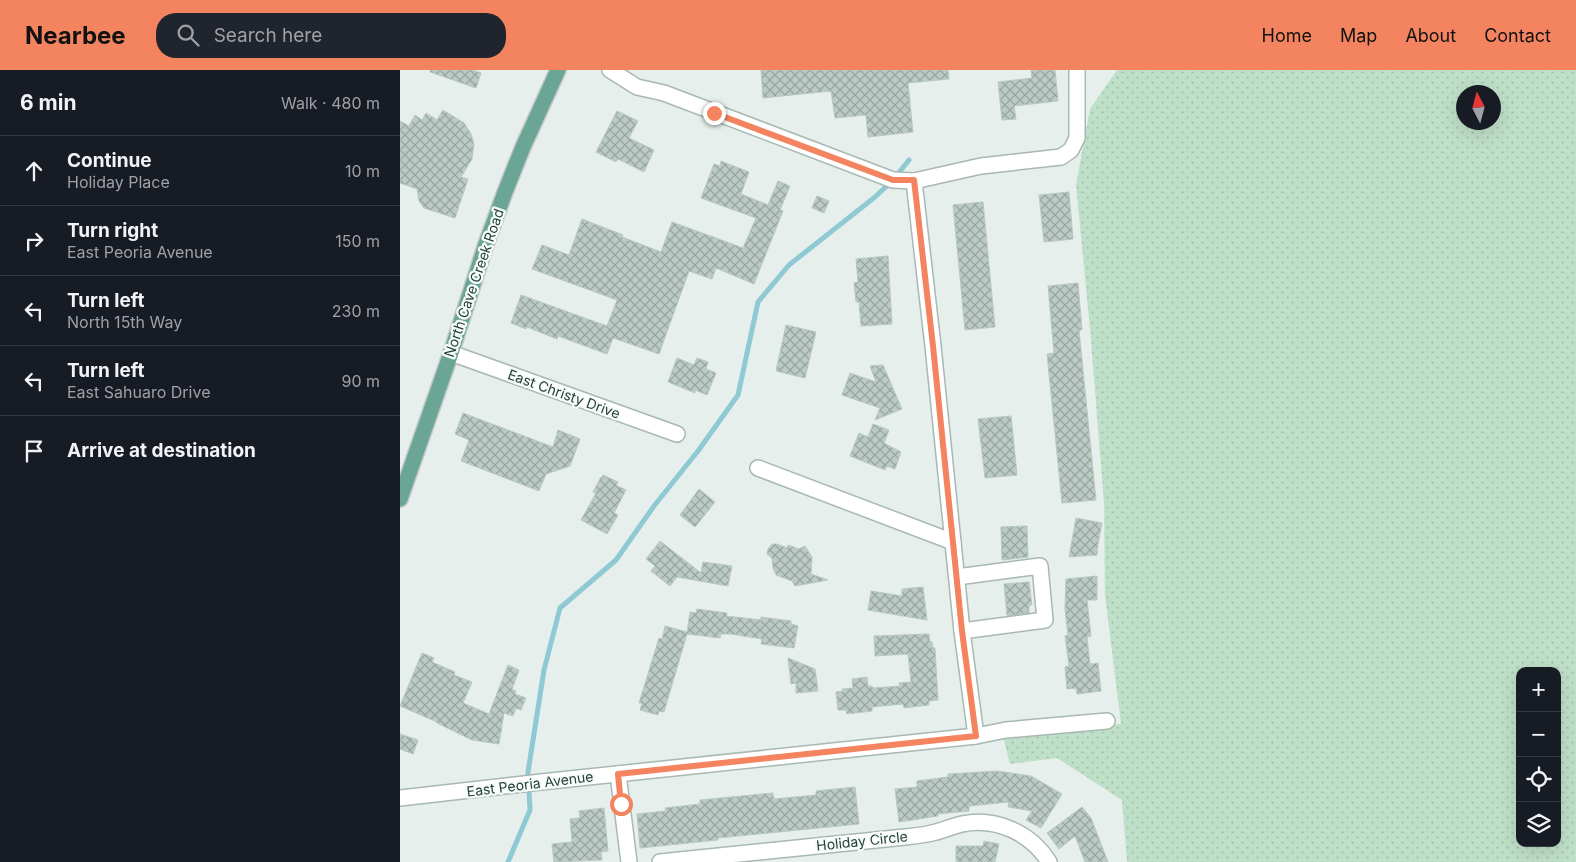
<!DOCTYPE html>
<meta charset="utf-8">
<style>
body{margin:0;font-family:Inter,sans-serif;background:#20242c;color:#f1f3f6}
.controls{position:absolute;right:15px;bottom:15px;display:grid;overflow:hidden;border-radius:10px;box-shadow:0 5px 20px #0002}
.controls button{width:45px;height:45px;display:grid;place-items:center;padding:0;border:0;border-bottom:1px solid #363941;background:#171b24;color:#f1f3f6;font:25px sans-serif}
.compass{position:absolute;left:1056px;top:15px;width:45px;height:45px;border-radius:50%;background:#171b24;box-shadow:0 5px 20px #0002;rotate:354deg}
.stop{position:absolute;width:15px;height:15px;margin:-11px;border:4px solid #f4845f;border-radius:50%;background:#fff}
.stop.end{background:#f4845f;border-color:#fff;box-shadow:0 1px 5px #0008}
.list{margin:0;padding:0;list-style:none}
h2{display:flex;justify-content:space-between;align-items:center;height:65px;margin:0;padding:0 20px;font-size:21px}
h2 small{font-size:16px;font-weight:400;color:#9ea1a6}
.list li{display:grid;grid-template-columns:32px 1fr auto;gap:15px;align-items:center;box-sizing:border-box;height:70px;padding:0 20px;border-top:1px solid #363941}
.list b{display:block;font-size:19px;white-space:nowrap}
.list p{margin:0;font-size:16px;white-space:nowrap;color:#9ea1a6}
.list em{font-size:16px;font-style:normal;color:#9ea1a6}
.icon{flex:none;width:28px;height:28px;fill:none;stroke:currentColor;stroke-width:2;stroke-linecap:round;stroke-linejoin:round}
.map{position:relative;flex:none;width:1176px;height:792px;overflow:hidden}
header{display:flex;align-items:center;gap:30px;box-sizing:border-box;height:70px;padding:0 25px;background:#f4845f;color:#111}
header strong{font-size:24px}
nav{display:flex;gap:28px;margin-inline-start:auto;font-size:18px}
.search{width:350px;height:45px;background:#20242c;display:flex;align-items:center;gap:12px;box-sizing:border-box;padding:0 18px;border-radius:20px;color:#9ea1a6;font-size:19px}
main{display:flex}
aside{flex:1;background:#171b24}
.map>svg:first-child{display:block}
.grass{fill:url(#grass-dots);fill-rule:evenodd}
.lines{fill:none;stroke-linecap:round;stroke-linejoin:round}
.stream{stroke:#8ec9d4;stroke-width:5}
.building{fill:url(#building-cross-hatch);stroke:#b8c9c2}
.minor-casing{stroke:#a8b8b2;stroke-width:18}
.primary-casing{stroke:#c2cac8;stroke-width:18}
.minor{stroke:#fff;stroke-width:15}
.primary{stroke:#6aa596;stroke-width:15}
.route{stroke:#f4845f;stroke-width:6}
.labels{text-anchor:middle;stroke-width:4.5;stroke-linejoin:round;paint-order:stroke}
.street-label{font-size:14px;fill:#24423a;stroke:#f7fbf9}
</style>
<header>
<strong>Nearbee</strong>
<div class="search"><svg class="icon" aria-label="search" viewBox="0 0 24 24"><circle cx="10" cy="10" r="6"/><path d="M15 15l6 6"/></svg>Search here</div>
<nav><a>Home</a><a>Map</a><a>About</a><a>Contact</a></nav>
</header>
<main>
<aside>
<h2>6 min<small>Walk · 480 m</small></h2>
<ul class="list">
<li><svg class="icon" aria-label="ahead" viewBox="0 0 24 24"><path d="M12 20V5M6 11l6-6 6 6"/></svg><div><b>Continue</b><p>Holiday Place</p></div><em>10 m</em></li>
<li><svg class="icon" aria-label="right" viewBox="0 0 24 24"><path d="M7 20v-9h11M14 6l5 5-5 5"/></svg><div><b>Turn right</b><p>East Peoria Avenue</p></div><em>150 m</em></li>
<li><svg class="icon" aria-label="left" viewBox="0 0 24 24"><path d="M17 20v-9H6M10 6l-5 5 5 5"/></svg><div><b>Turn left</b><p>North 15th Way</p></div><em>230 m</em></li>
<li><svg class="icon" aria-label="left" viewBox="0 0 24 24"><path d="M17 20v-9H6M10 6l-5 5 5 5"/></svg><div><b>Turn left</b><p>East Sahuaro Drive</p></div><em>90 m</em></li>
<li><svg class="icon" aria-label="arrive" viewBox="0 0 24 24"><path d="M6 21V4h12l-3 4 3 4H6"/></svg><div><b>Arrive at destination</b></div></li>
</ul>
</aside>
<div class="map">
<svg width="1176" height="792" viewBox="0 0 1176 792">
<defs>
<pattern id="grass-dots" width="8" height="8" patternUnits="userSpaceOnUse" patternTransform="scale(1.25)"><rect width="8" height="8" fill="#bfe0c8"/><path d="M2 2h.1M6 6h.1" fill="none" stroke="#a4c1ad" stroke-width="1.8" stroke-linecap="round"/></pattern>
<pattern id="building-cross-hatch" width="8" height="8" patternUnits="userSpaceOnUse" patternTransform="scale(1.25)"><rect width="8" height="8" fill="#bbcac4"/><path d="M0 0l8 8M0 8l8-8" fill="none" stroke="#98a6a0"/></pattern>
</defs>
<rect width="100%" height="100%" fill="#e6efeb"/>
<path class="grass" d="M717,0H1176V792H727L722,730L657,688L610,694L603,666L721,654L705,525L704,433L690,259L676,115L690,39ZM1064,22H1094V52H1064ZM1120,601H1157V773H1120Z"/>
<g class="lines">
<polyline class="stream" points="108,792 130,740 128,702 144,600 160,538 216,490 254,436 298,381 338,325 358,232 389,195 475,127 493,110 509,90"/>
</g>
<g class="building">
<polygon points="30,0 73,0 81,3 76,18 30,2"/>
<polygon points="361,0 548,0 549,9 508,13 513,62 468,67 466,45 435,48 431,21 363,28"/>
<polygon points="631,0 655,0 658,31 614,36 616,49 602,50 598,12 632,8"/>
<polygon points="43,40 64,53 71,64 74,74 72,89 61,107 68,109 55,148 24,138 19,131 17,119 0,113 0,51 9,56 15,45 22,50 26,43 37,50"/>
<polygon points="217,41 238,51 229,68 254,80 244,102 218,89 216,92 196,82"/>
<polygon points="321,91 349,102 341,124 368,135 378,111 390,116 380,140 383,141 354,214 316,198 312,209 289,201 259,284 213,268 207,284 158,266 157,269 127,257 126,259 111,253 121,225 207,256 217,230 132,199 142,175 169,185 182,149 223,165 222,167 261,182 272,152 343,178 356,148 301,128 314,94 320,96"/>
<polygon points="669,122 673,169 644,172 639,125"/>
<polygon points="417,126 429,131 424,143 412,138"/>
<polygon points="583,132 595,257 565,260 553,135"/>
<polygon points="488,186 492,254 461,256 459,232 456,232 454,213 458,212 456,189"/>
<polygon points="678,213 682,260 679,260 696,430 662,433 647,284 654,283 648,216"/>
<polygon points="386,255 416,262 405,308 376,301"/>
<polygon points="277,288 294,295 297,288 308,292 306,299 316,303 307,325 295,320 295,323 268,312"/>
<polygon points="483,295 502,339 475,350 480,338 442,325 450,303 476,312 470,296"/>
<polygon points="63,343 153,377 158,360 180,369 170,396 146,404 139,421 61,391 69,370 55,364"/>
<polygon points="611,346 617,405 585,408 578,349"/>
<polygon points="473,354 489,360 484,373 501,382 495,399 487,396 485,400 450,386 459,363 468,367"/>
<polygon points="203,405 218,412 216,415 226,420 214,443 218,445 207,464 181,450 196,423 193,422 201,407 202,408"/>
<polygon points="299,419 315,432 295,457 280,445"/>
<polygon points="676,448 702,453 698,474 697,485 669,487"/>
<polygon points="627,456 628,487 602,490 601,457"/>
<polygon points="260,471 301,503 303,492 332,496 328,516 277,507 270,516 251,501 255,496 246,489"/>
<polygon points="372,474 377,474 387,478 388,475 399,479 405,476 412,487 411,504 428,510 395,516 392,511 376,505 373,498 372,488 367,484 368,479"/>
<polygon points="697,506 697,530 687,530 691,566 687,567 690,594 698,593 701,621 677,624 676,618 667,619 665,597 669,596 665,566 668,565 665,539 666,509"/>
<polygon points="629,512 632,535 629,535 629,543 607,546 604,514"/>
<polygon points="523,517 527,550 468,540 471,521 502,526 502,519"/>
<polygon points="297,539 327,543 326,546 361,550 361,547 391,551 391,554 398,556 394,578 361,574 362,569 331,564 321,564 320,568 287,564 264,642 259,641 258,645 240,640 242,633 239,633 259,568 262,569 265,556 287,562 290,542 296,543"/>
<polygon points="529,564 530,572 532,572 533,578 535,578 538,630 529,631 529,635 504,638 503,634 472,637 472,641 447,644 446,640 438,640 436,622 443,621 442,619 453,618 452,609 467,607 468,616 472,616 473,618 500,616 499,613 511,612 508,584 475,586 474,566"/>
<polygon points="22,583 34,588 32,592 55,602 54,605 72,612 63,633 89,644 108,595 119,600 112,619 116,621 115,624 126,628 121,640 116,638 113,646 104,643 99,674 72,670 37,653 37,652 0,636"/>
<polygon points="388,588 415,599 418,621 396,623 396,613 391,614"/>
<polygon points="0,664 18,670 13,684 0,679"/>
<polygon points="597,701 631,706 662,724 641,758 626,750 632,741 608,737 609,732 569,736 569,741 538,744 538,746 499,752 495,719 517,717 517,711 548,707 548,704"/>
<polygon points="455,717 459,754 318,768 318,770 240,778 237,744 266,741 265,738 300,734 300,730 373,723 374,729 416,725 416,721"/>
<polygon points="682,737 691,748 708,792 685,792 675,766 659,779 647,763"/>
<polygon points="204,738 208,781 201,782 202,790 154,792 152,774 172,772 170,749 180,748 179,741"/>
<polygon points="584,771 599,774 595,792 556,792 556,776 583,776"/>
</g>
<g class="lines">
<defs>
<g id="minor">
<polyline points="210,0 237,17 264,23 493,110 514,111 581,96 661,87 671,80 677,68 677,0"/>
<polyline points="514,111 533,276 562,561 576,666"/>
<polyline points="51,283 277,364"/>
<polyline points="358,398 553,472"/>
<polyline points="557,507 640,496 645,550 562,561"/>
<polyline points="218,704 229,792"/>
<polyline points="0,728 141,712 576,666 606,660 707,651"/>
<path d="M260,792L505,767C515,766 526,765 536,762C544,760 553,756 562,754C596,747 631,763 649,792"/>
</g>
<polyline id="primary" points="0,429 51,283 86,174 105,122 123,77 158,0"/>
</defs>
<use href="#minor" class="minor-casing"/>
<use href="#primary" class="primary-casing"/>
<use href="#minor" class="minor"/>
<use href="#primary" class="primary"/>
</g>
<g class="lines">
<polyline class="route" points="221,734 218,704 576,666 562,561 533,276 514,110 493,110 314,43"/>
</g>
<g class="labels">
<g class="street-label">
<text transform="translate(74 213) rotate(-71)" y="5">North Cave Creek Road</text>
<text transform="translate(164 324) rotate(20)" y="5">East Christy Drive</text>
<text transform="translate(130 714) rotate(-7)" y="5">East Peoria Avenue</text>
<text transform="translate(462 771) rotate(-6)" y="5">Holiday Circle</text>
</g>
</g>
</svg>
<div class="controls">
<button>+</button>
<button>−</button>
<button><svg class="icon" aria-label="locate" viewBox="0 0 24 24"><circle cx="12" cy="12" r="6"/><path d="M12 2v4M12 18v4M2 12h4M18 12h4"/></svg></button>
<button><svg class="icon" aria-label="layers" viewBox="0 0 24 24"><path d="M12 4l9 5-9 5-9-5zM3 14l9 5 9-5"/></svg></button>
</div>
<svg class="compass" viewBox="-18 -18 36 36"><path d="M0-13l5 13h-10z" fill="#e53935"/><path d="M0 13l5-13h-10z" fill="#9ea1a6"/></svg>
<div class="stop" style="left:221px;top:734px"></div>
<div class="stop end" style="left:314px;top:43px"></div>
</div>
</main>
